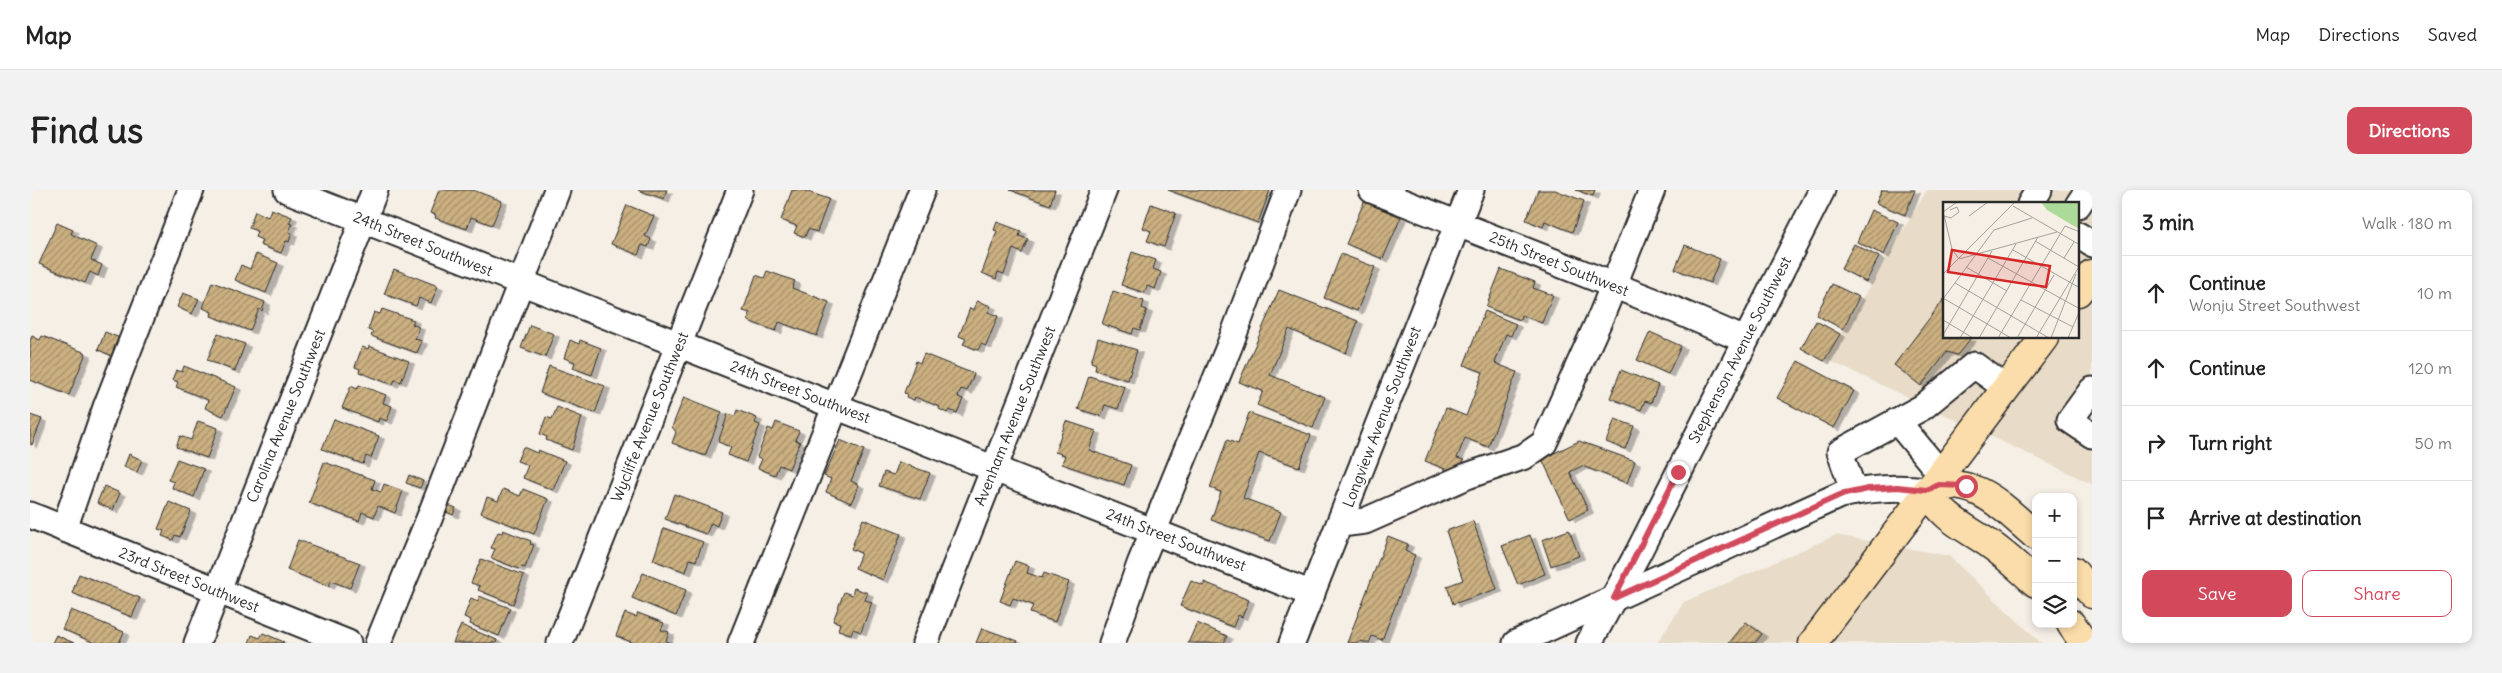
<!DOCTYPE html>
<meta charset="utf-8">
<style>
body{margin:0;font-family:Delius,sans-serif;background:#f2f2f2;color:#222}
.controls{position:absolute;right:15px;bottom:15px;display:grid;overflow:hidden;border-radius:10px;box-shadow:0 2px 8px #0003}
.controls button{width:45px;height:45px;display:grid;place-items:center;padding:0;border:0;border-bottom:1px solid #e0e0e0;background:#fff;color:#222;font:25px sans-serif}
.stop{position:absolute;width:15px;height:15px;margin:-11px;border:4px solid #d1495b;border-radius:50%;background:#fff}
.stop.end{background:#d1495b;border-color:#fff;box-shadow:0 1px 5px #0008}
.list{margin:0;padding:0;list-style:none}
h2{display:flex;justify-content:space-between;align-items:center;height:65px;margin:0;padding:0 20px;font-size:21px}
h2 small{font-size:16px;font-weight:400;color:#767676}
.list li{display:grid;grid-template-columns:32px 1fr auto;gap:15px;align-items:center;box-sizing:border-box;height:75px;padding:0 20px;border-top:1px solid #e0e0e0}
.list b{display:block;font-size:19px;white-space:nowrap}
.list p{margin:0;font-size:16px;white-space:nowrap;color:#767676}
.list em{font-size:16px;font-style:normal;color:#767676}
.actions{display:flex;gap:10px;padding:15px 20px}
.actions a{flex:1;padding:11px 0;border:1px solid #d1495b;border-radius:10px;text-align:center;font-size:18px;color:#d1495b}
.actions .main{background:#d1495b;color:#fff}
.icon{flex:none;width:28px;height:28px;fill:none;stroke:currentColor;stroke-width:2;stroke-linecap:round;stroke-linejoin:round}
.map{position:relative;flex:none;width:2062px;height:453px;overflow:hidden;border-radius:10px}
header{display:flex;align-items:center;gap:30px;box-sizing:border-box;height:70px;padding:0 25px;background:#fff;border-bottom:1px solid #e0e0e0}
header strong{font-size:24px}
nav{display:flex;gap:28px;margin-inline-start:auto;font-size:18px}
.intro{display:flex;align-items:center;justify-content:space-between;box-sizing:border-box;height:120px;padding:0 30px}
h1{margin:0;font-size:35px}
.button{padding:12px 22px;border-radius:10px;background:#d1495b;color:#fff;font-size:18px;font-weight:700}
main{display:flex;gap:30px;padding:0 30px}
aside{flex:1;background:#fff;border-radius:10px;box-shadow:0 2px 8px #0003}
.map>svg:first-child{display:block}
.built{fill:#e8dcc8;fill-rule:evenodd}
.building{fill:url(#building-hatch);stroke:#2b2b2b;filter:url(#shadow)}
.lines{fill:none;stroke-linecap:round;stroke-linejoin:round}
.minor-casing{stroke:#2b2b2b;stroke-width:29}
.major-casing{stroke:#2b2b2b;stroke-width:31}
.minor{stroke:#fff;stroke-width:25}
.major{stroke:#fbddab;stroke-width:28}
.route{stroke:#d1495b;stroke-width:6}
.labels{text-anchor:middle;stroke-width:4;stroke-linejoin:round;paint-order:stroke}
.street-label{font-size:15px;fill:#2b2b2b;stroke:#fff}
.inset-road{fill:none;stroke:#a4a19b;stroke-width:1}
.view{fill:#d62828;fill-opacity:0.15;stroke:#d62828;stroke-width:2.5}
.inset-edge{fill:none;stroke:#2b2b2b;stroke-width:2.5}
</style>
<header>
<strong>Map</strong>
<nav><a>Map</a><a>Directions</a><a>Saved</a></nav>
</header>
<div class="intro"><h1>Find us</h1><a class="button">Directions</a></div>
<main>
<div class="map">
<svg width="2062" height="453" viewBox="0 0 2062 453">
<defs>
<pattern id="building-hatch" width="6" height="6" patternUnits="userSpaceOnUse" patternTransform="scale(1.25)"><rect width="6" height="6" fill="#cbb081"/><path d="M-1 1l2-2M0 6l6-6M5 7l2-2" fill="none" stroke="#a58f6a"/></pattern>
<filter id="shadow"><feDropShadow dx="5.5" dy="3" stdDeviation="0" flood-color="#0004"/></filter>
</defs>
<rect width="100%" height="100%" fill="#f5efe6"/>
<filter id="ink" filterUnits="userSpaceOnUse"><feTurbulence type="fractalNoise" baseFrequency=".02" numOctaves="2"/><feDisplacementMap in="SourceGraphic" scale="10" xChannelSelector="R" yChannelSelector="G"/><feConvolveMatrix kernelMatrix="1 2 1 2 8 2 1 2 1" color-interpolation-filters="sRGB"/></filter>
<g filter="url(#ink)">
<g class="built">
<path d="M1897,0H2062V294L1796,169ZM1914,14H2048V148H1914Z"/>
<polygon points="1806,345 1919,366 2011,453 1627,453 1654,412"/>
</g>
<g class="building">
<polygon points="409,0 443,0 472,11 462,35 441,27 437,39 405,28 406,25 400,23"/>
<polygon points="608,0 637,0 634,9"/>
<polygon points="762,0 772,0 799,9 787,42 778,39 775,47 764,43 767,36 751,30"/>
<polygon points="980,0 1025,0 1020,15"/>
<polygon points="1138,0 1240,0 1228,33"/>
<polygon points="1508,0 1525,0 1554,11 1542,42 1515,31 1513,37 1496,30"/>
<polygon points="1546,0 1565,0 1563,6"/>
<polygon points="1852,0 1885,0 1875,25 1846,13"/>
<polygon points="1334,12 1371,27 1353,69 1316,54"/>
<polygon points="1121,14 1146,23 1134,57 1117,51 1121,41 1113,38"/>
<polygon points="597,15 624,26 615,46 621,49 618,57 612,55 608,65 581,54"/>
<polygon points="241,19 262,27 259,33 262,34 259,42 262,43 259,52 256,51 251,63 230,55 232,50 225,47 227,41 219,38 225,21 238,27"/>
<polygon points="1841,20 1868,32 1854,65 1827,52"/>
<polygon points="967,32 991,41 989,46 998,49 992,63 983,59 974,84 968,82 966,89 952,83 967,41 964,40"/>
<polygon points="27,33 43,40 41,44 67,56 61,70 72,75 68,86 60,82 55,93 9,74"/>
<polygon points="1824,54 1849,67 1836,92 1811,79"/>
<polygon points="1655,55 1690,69 1680,93 1645,79"/>
<polygon points="1102,62 1126,70 1123,79 1131,82 1125,99 1117,96 1115,103 1091,95"/>
<polygon points="226,64 248,73 236,103 205,90 211,75 220,79"/>
<polygon points="1311,64 1345,77 1327,121 1294,108"/>
<polygon points="364,79 408,96 401,113 389,108 386,116 354,104"/>
<polygon points="1471,79 1505,92 1503,98 1523,105 1512,133 1491,125 1490,130 1456,117"/>
<polygon points="737,81 765,91 762,98 799,112 787,146 749,132 746,141 718,131 720,123 713,121 726,85 734,88"/>
<polygon points="182,92 235,112 232,121 229,119 220,141 181,126 182,122 173,118"/>
<polygon points="1802,94 1829,107 1813,139 1786,125"/>
<polygon points="1249,100 1328,131 1316,163 1259,139 1240,185 1295,207 1283,238 1227,215 1233,201 1209,192"/>
<polygon points="1083,101 1114,111 1112,118 1117,120 1110,140 1104,138 1102,144 1072,134"/>
<polygon points="153,103 169,109 162,124 147,117"/>
<polygon points="1914,109 1914,148 1941,148 1927,165 1917,162 1891,196 1864,175"/>
<polygon points="947,111 961,116 958,122 968,126 956,156 951,154 948,160 933,154 936,149 929,146 940,118 944,120"/>
<polygon points="352,119 384,130 382,134 389,137 385,149 392,151 387,163 341,146 343,142 338,140 344,122 350,124"/>
<polygon points="1455,121 1486,134 1481,146 1476,144 1465,173 1487,182 1458,257 1435,248 1427,268 1434,270 1428,284 1395,271 1416,218 1436,226 1453,182 1434,175"/>
<polygon points="1786,131 1810,144 1794,171 1771,158"/>
<polygon points="500,135 524,144 515,167 491,158"/>
<polygon points="75,142 90,148 83,166 68,160"/>
<polygon points="1620,142 1651,156 1638,184 1607,170"/>
<polygon points="188,144 215,154 205,181 177,170"/>
<polygon points="2,146 10,150 12,146 56,163 39,205 0,190 0,151"/>
<polygon points="1068,148 1107,160 1098,190 1065,180 1066,174 1061,172"/>
<polygon points="540,150 549,154 550,150 571,158 562,185 543,178 545,172 534,168"/>
<polygon points="339,156 379,171 371,192 365,190 363,194 355,192 329,182 330,179 325,177 332,157 338,159"/>
<polygon points="894,164 944,184 937,201 931,199 928,207 933,209 927,223 919,220 917,223 909,219 910,217 885,207 884,210 876,207 877,204 874,203 886,171 890,173"/>
<polygon points="1768,171 1824,201 1804,238 1747,208"/>
<polygon points="154,176 206,197 193,226 175,218 178,210 146,197 148,192 142,190 146,180 152,182"/>
<polygon points="519,176 575,196 565,223 510,203"/>
<polygon points="1591,180 1628,195 1621,213 1615,211 1611,220 1580,208"/>
<polygon points="1059,186 1095,197 1088,219 1075,215 1071,226 1048,219"/>
<polygon points="329,195 356,205 353,213 362,216 357,231 349,228 348,232 312,218 321,196 327,199"/>
<polygon points="654,207 692,222 675,266 642,253 646,242 642,237"/>
<polygon points="527,217 552,227 542,260 516,250 517,247 510,244 516,227 522,229"/>
<polygon points="707,220 727,228 725,233 730,235 716,272 698,265 701,257 688,252 698,224 705,226"/>
<polygon points="1219,223 1281,245 1269,277 1229,263 1213,308 1251,322 1240,351 1181,330 1191,302 1180,298 1197,250 1208,254"/>
<polygon points="0,225 12,229 2,255 0,254"/>
<polygon points="304,229 349,246 341,268 336,266 333,274 292,259"/>
<polygon points="1585,229 1604,236 1595,259 1576,252"/>
<polygon points="168,231 188,238 177,268 146,257 150,246 161,250"/>
<polygon points="1036,231 1066,241 1059,260 1101,275 1094,295 1032,274 1035,265 1025,262"/>
<polygon points="746,232 769,241 765,250 770,252 759,279 749,275 745,285 728,278 732,269 727,267 738,238 743,240"/>
<polygon points="810,250 834,260 821,291 829,295 821,313 796,302 801,289 794,286"/>
<polygon points="1549,251 1605,271 1597,293 1552,276 1540,282 1558,320 1540,329 1512,269"/>
<polygon points="493,257 507,263 508,260 535,271 523,300 493,288 498,275 487,271"/>
<polygon points="99,264 112,270 107,282 94,277"/>
<polygon points="147,269 174,279 164,307 142,298 144,292 138,290"/>
<polygon points="294,272 345,290 342,299 351,302 354,294 373,301 365,323 348,316 344,327 332,322 329,331 279,313"/>
<polygon points="869,272 900,283 890,309 849,296 854,282 864,285"/>
<polygon points="379,285 393,291 390,298 376,293"/>
<polygon points="74,296 90,303 83,320 67,313"/>
<polygon points="473,299 490,306 493,299 518,309 504,344 451,323 457,307 468,311"/>
<polygon points="644,304 692,322 687,336 681,333 676,344 635,329"/>
<polygon points="139,312 161,321 150,347 145,345 143,350 132,346 134,341 128,339"/>
<polygon points="413,313 426,318 423,325 410,319"/>
<polygon points="833,329 871,344 853,390 825,378 831,363 821,359"/>
<polygon points="1443,331 1467,399 1423,414 1417,396 1433,390 1416,341"/>
<polygon points="634,338 673,352 666,371 660,369 656,382 623,370"/>
<polygon points="473,340 501,351 500,354 504,355 495,378 491,377 489,379 461,368 465,359 461,358 468,342 472,343"/>
<polygon points="1539,340 1549,366 1521,376 1512,350"/>
<polygon points="1500,345 1515,384 1488,395 1472,356"/>
<polygon points="1358,346 1378,354 1375,361 1385,365 1352,450 1342,446 1339,453 1330,451 1329,453 1317,453"/>
<polygon points="268,350 330,373 320,398 301,391 299,396 257,380"/>
<polygon points="451,369 494,385 483,414 448,400 450,396 441,393"/>
<polygon points="985,371 999,376 997,383 1012,388 1014,383 1039,392 1025,432 1000,423 1003,415 983,408 980,415 970,411"/>
<polygon points="613,383 656,400 646,426 602,408"/>
<polygon points="49,384 110,408 102,427 42,403"/>
<polygon points="1161,391 1174,396 1174,392 1219,410 1212,427 1208,425 1203,437 1150,416"/>
<polygon points="824,398 838,403 835,410 842,412 831,442 823,439 821,444 808,440 810,433 803,431 814,402 822,405"/>
<polygon points="449,406 480,418 469,446 440,434 441,430 434,427 441,408 448,411"/>
<polygon points="41,420 94,442 89,453 65,453 32,439"/>
<polygon points="595,423 606,427 608,423 634,433 631,440 639,442 636,451 642,453 604,453 586,446"/>
<polygon points="1716,432 1732,444 1725,453 1699,453"/>
<polygon points="1167,433 1197,446 1194,453 1158,453"/>
<polygon points="431,435 467,450 466,453 423,453"/>
<polygon points="952,438 988,451 987,453 946,453"/>
<polygon points="233,443 254,452 253,453 219,453 222,445 230,448"/>
<polygon points="26,445 44,453 22,453"/>
</g>
<g class="lines">
<defs>
<g id="minor">
<polyline points="257,0 1282,404"/>
<polyline points="1342,0 1631,114 1715,150"/>
<polyline points="2000,14 2009,0"/>
<polyline points="2048,15 2058,0"/>
<polyline points="2048,45 2062,54"/>
<polyline points="2062,200 2040,230 2062,245"/>
<polyline points="1867,231 1910,283"/>
<polyline points="1824,302 1810,262 1893,217 1944,175 1976,198"/>
<polyline points="0,325 318,453"/>
<polyline points="1311,334 1335,331 1437,286 1495,266 1514,253 1572,124 1622,0"/>
<polyline points="34,339 76,217 161,0"/>
<polyline points="167,453 345,0"/>
<polyline points="348,453 399,329 527,0"/>
<polyline points="530,453 710,0"/>
<polyline points="711,453 892,0"/>
<polyline points="895,453 1074,0"/>
<polyline points="1082,453 1110,374 1199,157 1258,0"/>
<polyline points="1262,453 1441,0"/>
<path d="M1486,453L1810,305C1840,298 1866,296 1897,300"/>
<polyline points="1559,453 1608,363 1792,0"/>
</g>
<g id="major">
<polyline points="2048,102 2062,84"/>
<path d="M2006,346C1973,318 1943,282 1897,300C1914,330 1934,336 1961,355C1977,366 1991,380 2006,393"/>
<polyline points="2043,381 2062,404"/>
<polyline points="2041,434 2054,453"/>
<polyline points="1783,453 2014,148"/>
</g>
</defs>
<use href="#minor" class="minor-casing"/>
<use href="#major" class="major-casing"/>
<use href="#minor" class="minor"/>
<use href="#major" class="major"/>
</g>
</g>
<g class="lines" filter="url(#ink)">
<polyline class="route" points="1648,282 1584,408 1810,305 1838,299 1867,297 1896,300 1909,295 1936,296"/>
</g>
<g class="labels">
<g class="street-label">
<text transform="translate(393 54) rotate(22)" y="5">24th Street Southwest</text>
<text transform="translate(1529 74) rotate(22)" y="5">25th Street Southwest</text>
<text transform="translate(1710 160) rotate(-63)" y="5">Stephenson Avenue Southwest</text>
<text transform="translate(770 202) rotate(21)" y="5">24th Street Southwest</text>
<text transform="translate(256 226) rotate(-68)" y="5">Carolina Avenue Southwest</text>
<text transform="translate(985 226) rotate(-68)" y="5">Avenham Avenue Southwest</text>
<text transform="translate(620 227) rotate(-68)" y="5">Wycliffe Avenue Southwest</text>
<text transform="translate(1352 227) rotate(-69)" y="5">Longview Avenue Southwest</text>
<text transform="translate(1146 350) rotate(21)" y="5">24th Street Southwest</text>
<text transform="translate(159 390) rotate(22)" y="5">23rd Street Southwest</text>
</g>
</g>
<g transform="translate(1913 12)">
<rect width="136" height="136" fill="#f5efe6"/>
<path d="M98,0H136V27L104,8Z" fill="#acda98"/>
<path class="inset-road" d="M70,4L137,43M0,10L14,0M1,13L9,47L16,57M1,14L8,16L16,10L14,5L7,8M26,14L45,0M92,39L136,65M70,48L137,86M45,56L137,107M121,56L131,40M16,57L114,30M23,65L64,89M0,72L72,0M12,81L106,136M0,96L68,136M0,97L51,28L89,16M78,98L130,125M0,118L30,136M0,133L49,49M17,136L73,42M36,136L95,35M55,136L122,24L137,30M74,136L111,73M93,136L137,63M108,136L133,72M125,136L137,108"/>
<path class="view" d="M9,48L107,64L103,85L5,70Z"/>
<rect width="136" height="136" class="inset-edge"/>
</g>
</svg>
<div class="controls">
<button>+</button>
<button>−</button>
<button><svg class="icon" aria-label="layers" viewBox="0 0 24 24"><path d="M12 4l9 5-9 5-9-5zM3 14l9 5 9-5"/></svg></button>
</div>
<div class="stop" style="left:1936px;top:296px"></div>
<div class="stop end" style="left:1648px;top:282px"></div>
</div>
<aside>
<h2>3 min<small>Walk · 180 m</small></h2>
<ul class="list">
<li><svg class="icon" aria-label="ahead" viewBox="0 0 24 24"><path d="M12 20V5M6 11l6-6 6 6"/></svg><div><b>Continue</b><p>Wonju Street Southwest</p></div><em>10 m</em></li>
<li><svg class="icon" aria-label="ahead" viewBox="0 0 24 24"><path d="M12 20V5M6 11l6-6 6 6"/></svg><div><b>Continue</b></div><em>120 m</em></li>
<li><svg class="icon" aria-label="right" viewBox="0 0 24 24"><path d="M7 20v-9h11M14 6l5 5-5 5"/></svg><div><b>Turn right</b></div><em>50 m</em></li>
<li><svg class="icon" aria-label="arrive" viewBox="0 0 24 24"><path d="M6 21V4h12l-3 4 3 4H6"/></svg><div><b>Arrive at destination</b></div></li>
</ul>
<div class="actions"><a class="main">Save</a><a>Share</a></div>
</aside>
</main>
